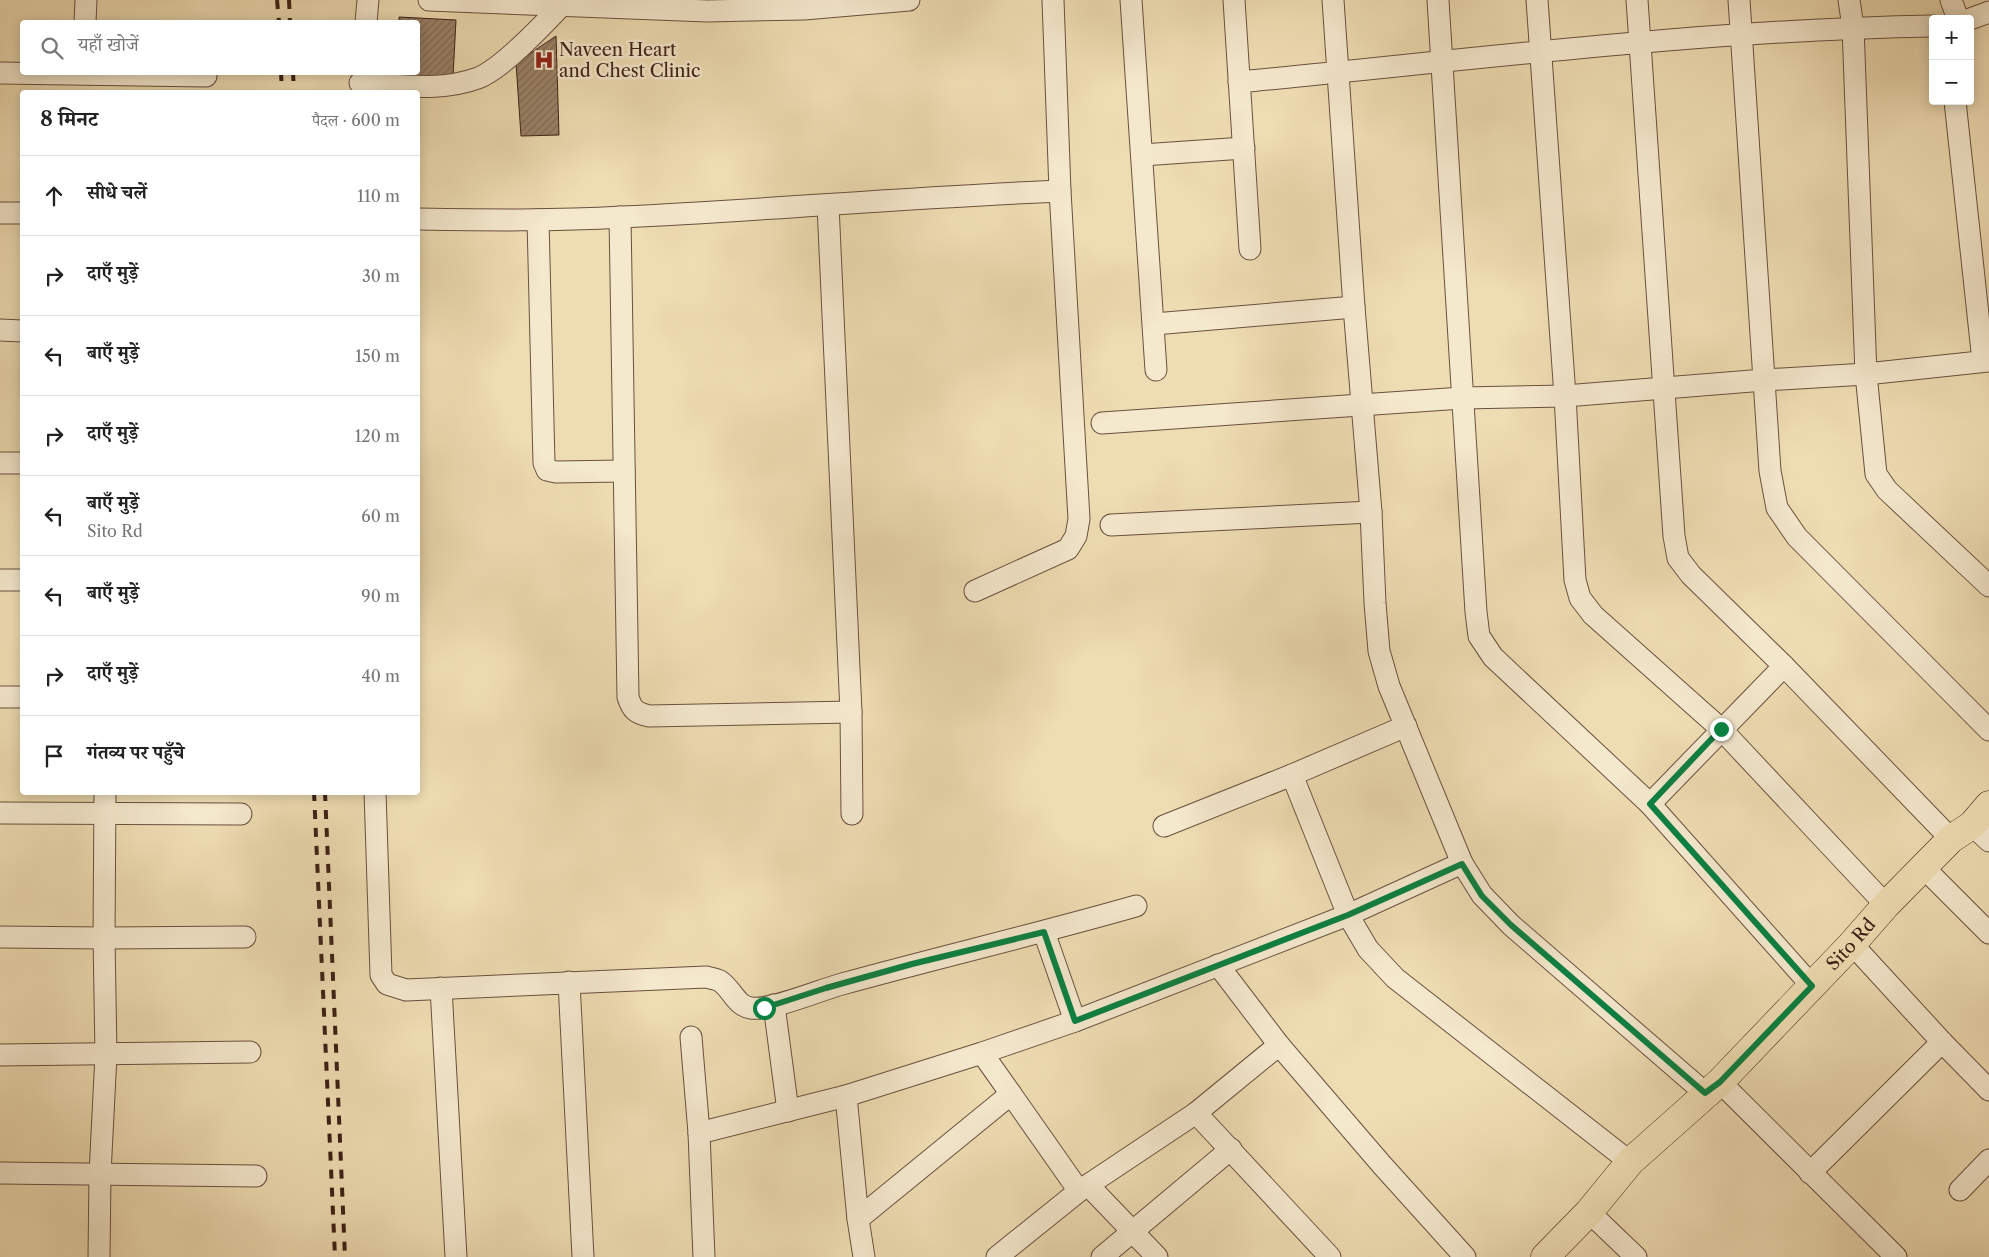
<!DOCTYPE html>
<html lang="hi">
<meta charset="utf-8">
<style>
body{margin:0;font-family:"Libre Caslon Text","Noto Serif Devanagari",serif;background:#f2f2f2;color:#222}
.controls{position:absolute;right:15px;top:15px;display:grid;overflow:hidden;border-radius:5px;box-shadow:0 2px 12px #0003}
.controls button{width:45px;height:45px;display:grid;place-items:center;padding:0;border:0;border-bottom:1px solid #e0e0e0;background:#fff;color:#222;font:25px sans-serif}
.stop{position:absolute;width:15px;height:15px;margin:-11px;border:4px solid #0b8043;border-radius:50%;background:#fff}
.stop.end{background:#0b8043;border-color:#fff;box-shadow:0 1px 5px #0008}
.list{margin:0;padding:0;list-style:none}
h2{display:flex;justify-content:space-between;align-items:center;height:65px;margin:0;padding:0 20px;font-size:21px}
h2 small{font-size:16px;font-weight:400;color:#767676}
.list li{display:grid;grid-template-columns:32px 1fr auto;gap:15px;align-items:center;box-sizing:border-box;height:80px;padding:0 20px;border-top:1px solid #e0e0e0}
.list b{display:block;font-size:19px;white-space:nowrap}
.list p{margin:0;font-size:16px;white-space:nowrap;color:#767676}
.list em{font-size:16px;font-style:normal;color:#767676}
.icon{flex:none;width:28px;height:28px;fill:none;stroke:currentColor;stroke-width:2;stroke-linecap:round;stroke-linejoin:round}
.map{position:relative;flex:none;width:1989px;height:1257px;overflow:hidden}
.search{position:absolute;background:#fff;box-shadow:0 2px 12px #0003;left:20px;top:20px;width:400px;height:55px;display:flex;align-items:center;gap:12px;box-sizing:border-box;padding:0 18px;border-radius:5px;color:#767676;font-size:19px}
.panel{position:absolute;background:#fff;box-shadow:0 2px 12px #0003;left:20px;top:90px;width:400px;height:705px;border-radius:5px}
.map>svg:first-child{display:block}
.building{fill:url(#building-hatch);stroke:#3e2117}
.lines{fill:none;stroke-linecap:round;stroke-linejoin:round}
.minor-casing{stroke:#6a503e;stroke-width:23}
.major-casing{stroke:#3e2117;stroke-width:29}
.minor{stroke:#f4e8cd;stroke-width:21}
.major{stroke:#eedcb2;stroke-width:28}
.rail{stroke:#3e2117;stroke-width:4;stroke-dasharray:9 9;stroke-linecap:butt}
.route{stroke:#0b8043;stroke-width:6}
.labels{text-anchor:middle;stroke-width:5;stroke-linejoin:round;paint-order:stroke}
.poi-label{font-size:18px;fill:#3e2117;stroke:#f4e8cd;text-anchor:start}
.street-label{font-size:18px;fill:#3e2117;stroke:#f4e8cd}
</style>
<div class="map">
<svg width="1989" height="1257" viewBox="0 0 1989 1257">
<defs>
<pattern id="building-hatch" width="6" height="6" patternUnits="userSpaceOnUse" patternTransform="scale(1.25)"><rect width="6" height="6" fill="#9a8268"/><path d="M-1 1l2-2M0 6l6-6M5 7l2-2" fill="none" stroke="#7f6a55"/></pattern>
</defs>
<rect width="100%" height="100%" fill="#eedcb2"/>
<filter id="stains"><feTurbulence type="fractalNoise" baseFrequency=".004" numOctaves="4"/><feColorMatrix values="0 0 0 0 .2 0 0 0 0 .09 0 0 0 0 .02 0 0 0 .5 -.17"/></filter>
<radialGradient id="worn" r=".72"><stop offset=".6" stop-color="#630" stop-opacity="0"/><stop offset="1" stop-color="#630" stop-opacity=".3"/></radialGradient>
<g class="building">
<polygon points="399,17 456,20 453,77 396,75 396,72 418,72 418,22 399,22"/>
<polygon points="556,36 559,135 521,136 516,63"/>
</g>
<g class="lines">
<defs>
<g id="minor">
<polyline points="429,0 707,11 804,9 909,0"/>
<polyline points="1131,0 1156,370"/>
<polyline points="1234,0 1250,249"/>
<polyline points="1333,0 1354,307 1371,512 1375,603 1379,651 1389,686 1462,863 1482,895 1511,925 1705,1093"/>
<polyline points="1438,0 1476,612 1479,636 1493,657 1650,804 1812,986"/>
<polyline points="1537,0 1565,396 1575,580 1580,598 1593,615 1721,729 1886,905"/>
<polyline points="1637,0 1674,536 1678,558 1691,575 1784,666 1951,839"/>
<polyline points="1739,0 1770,471 1777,508 1797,537 1989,730"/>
<polyline points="1849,0 1853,27 1866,374 1876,474 1887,490 1989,586"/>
<polyline points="1951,0 1958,19"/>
<polyline points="1970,19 1989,12"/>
<polyline points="85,22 86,0"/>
<polyline points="366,22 368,0"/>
<polyline points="0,73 206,76"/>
<path d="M1239,82C1470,60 1701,30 1933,26"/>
<path d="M360,83C399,85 441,92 478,78C502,69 544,24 562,5"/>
<polyline points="1955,101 1983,361"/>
<polyline points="1142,155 1244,148"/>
<polyline points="828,205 851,712 852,814"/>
<polyline points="0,213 22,213"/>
<path d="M620,217L628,697C632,710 636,713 649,716L851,712"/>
<path d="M418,219C486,220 554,221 622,217C768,210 914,197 1060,191"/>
<polyline points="538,220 544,463 547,470 556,472 624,471"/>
<polyline points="1154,324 1354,307"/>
<polyline points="0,330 22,331"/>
<polyline points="1102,423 1462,398 1565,396 1764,380 1866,374 1989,361"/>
<polyline points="0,463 22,463"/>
<polyline points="1111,525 1371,512"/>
<polyline points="0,580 22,580"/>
<polyline points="975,591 1068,549 1076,536 1079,519 1060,191 1053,0"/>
<polyline points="0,697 22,697"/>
<polyline points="1406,726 1292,775 1348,915 1368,949 1395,978 1630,1162"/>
<path d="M375,792L381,975L387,984L406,990L706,977C710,978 716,979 720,981C732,989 736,1006 751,1008C771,1011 820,990 842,984C940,957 1038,934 1136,906"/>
<polyline points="1650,804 1784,666"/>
<polyline points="0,813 241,814"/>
<polyline points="1972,825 1989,841"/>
<polyline points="1164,826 1292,775"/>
<polyline points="1923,867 1989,933"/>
<polyline points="1044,932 1075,1021"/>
<polyline points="0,937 104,938 245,937"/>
<polyline points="1852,944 1942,1042 1989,1090"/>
<polyline points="1218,965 1279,1045 1382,1165 1465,1257"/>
<polyline points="569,982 583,1257"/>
<polyline points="441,988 456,1257"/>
<polyline points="774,1005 788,1111"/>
<polyline points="691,1037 699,1133"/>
<polyline points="0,1055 250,1052"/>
<polyline points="1720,1082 1896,1257"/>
<polyline points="1011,1094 1079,1191"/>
<polyline points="846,1096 858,1219 864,1257"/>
<polyline points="1196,1113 1330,1257"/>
<polyline points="0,1173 256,1176"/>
<polyline points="1810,1173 1942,1042"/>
<polyline points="1088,1185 1157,1257"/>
<polyline points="1960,1190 1989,1160"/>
<polyline points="1589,1212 1636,1257"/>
<polyline points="858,1219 1011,1094 982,1053"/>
<polyline points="99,1257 100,1174 106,1055 104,938 105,792"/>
<polyline points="704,1257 699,1133 846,1096 982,1053 1075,1021 1348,915 1462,863"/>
<polyline points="997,1257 1079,1191 1196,1113 1279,1045"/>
<polyline points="1102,1257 1231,1149"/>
</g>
<g id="major">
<path id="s1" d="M1545,1257L1589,1212L1630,1162L1720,1082L1852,944L1886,905L1951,839L1972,825L1989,805"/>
</g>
</defs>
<use href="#minor" class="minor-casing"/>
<use href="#major" class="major-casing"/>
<use href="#minor" class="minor"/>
<use href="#major" class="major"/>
<g class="rail">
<polyline points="277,0 279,22"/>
<polyline points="289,0 290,22"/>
<polyline points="281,72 282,92"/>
<polyline points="293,72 294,92"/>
<polyline points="314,792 335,1257"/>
<polyline points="325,792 345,1257"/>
</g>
</g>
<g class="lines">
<polyline class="route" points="764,1008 826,988 912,964 1044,932 1075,1021 1348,915 1462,864 1482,896 1511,925 1705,1093 1720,1082 1812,986 1650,804 1721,729"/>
</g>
<defs>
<symbol id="hospital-bare" viewBox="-9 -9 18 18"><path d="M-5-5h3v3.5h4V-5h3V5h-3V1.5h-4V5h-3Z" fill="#8f2418" stroke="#f4e8cd" stroke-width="2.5" paint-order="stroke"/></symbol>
</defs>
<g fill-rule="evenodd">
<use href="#hospital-bare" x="530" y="46" width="28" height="28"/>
</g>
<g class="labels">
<g class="poi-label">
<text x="559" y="56">Naveen Heart<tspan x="559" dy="21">and Chest Clinic</tspan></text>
</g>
<g class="street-label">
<text dy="6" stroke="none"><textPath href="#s1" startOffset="438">Sito Rd</textPath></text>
</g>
</g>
<rect width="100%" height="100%" filter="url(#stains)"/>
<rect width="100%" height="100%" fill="url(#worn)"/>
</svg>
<div class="controls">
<button>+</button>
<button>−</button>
</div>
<div class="stop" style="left:764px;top:1008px"></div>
<div class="stop end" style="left:1721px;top:729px"></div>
<div class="search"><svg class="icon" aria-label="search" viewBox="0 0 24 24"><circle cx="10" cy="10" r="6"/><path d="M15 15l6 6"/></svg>यहाँ खोजें</div>
<section class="panel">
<h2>8 मिनट<small>पैदल · 600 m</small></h2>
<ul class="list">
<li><svg class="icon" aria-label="ahead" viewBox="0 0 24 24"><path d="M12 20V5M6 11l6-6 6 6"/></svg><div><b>सीधे चलें</b></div><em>110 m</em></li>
<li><svg class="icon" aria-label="right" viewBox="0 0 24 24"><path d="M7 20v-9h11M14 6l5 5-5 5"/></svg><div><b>दाएँ मुड़ें</b></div><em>30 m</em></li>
<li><svg class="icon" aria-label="left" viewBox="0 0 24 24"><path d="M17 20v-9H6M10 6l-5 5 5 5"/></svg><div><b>बाएँ मुड़ें</b></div><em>150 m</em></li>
<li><svg class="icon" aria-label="right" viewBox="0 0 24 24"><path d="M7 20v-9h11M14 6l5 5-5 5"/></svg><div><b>दाएँ मुड़ें</b></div><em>120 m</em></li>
<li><svg class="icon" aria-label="left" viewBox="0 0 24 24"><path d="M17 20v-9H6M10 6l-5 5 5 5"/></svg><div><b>बाएँ मुड़ें</b><p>Sito Rd</p></div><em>60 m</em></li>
<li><svg class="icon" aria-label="left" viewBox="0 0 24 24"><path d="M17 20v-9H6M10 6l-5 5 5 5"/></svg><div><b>बाएँ मुड़ें</b></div><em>90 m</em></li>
<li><svg class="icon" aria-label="right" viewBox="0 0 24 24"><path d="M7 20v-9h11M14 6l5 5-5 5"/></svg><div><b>दाएँ मुड़ें</b></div><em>40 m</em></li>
<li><svg class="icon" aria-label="arrive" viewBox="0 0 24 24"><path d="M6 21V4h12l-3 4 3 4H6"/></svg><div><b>गंतव्य पर पहुँचे</b></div></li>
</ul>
</section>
</div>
